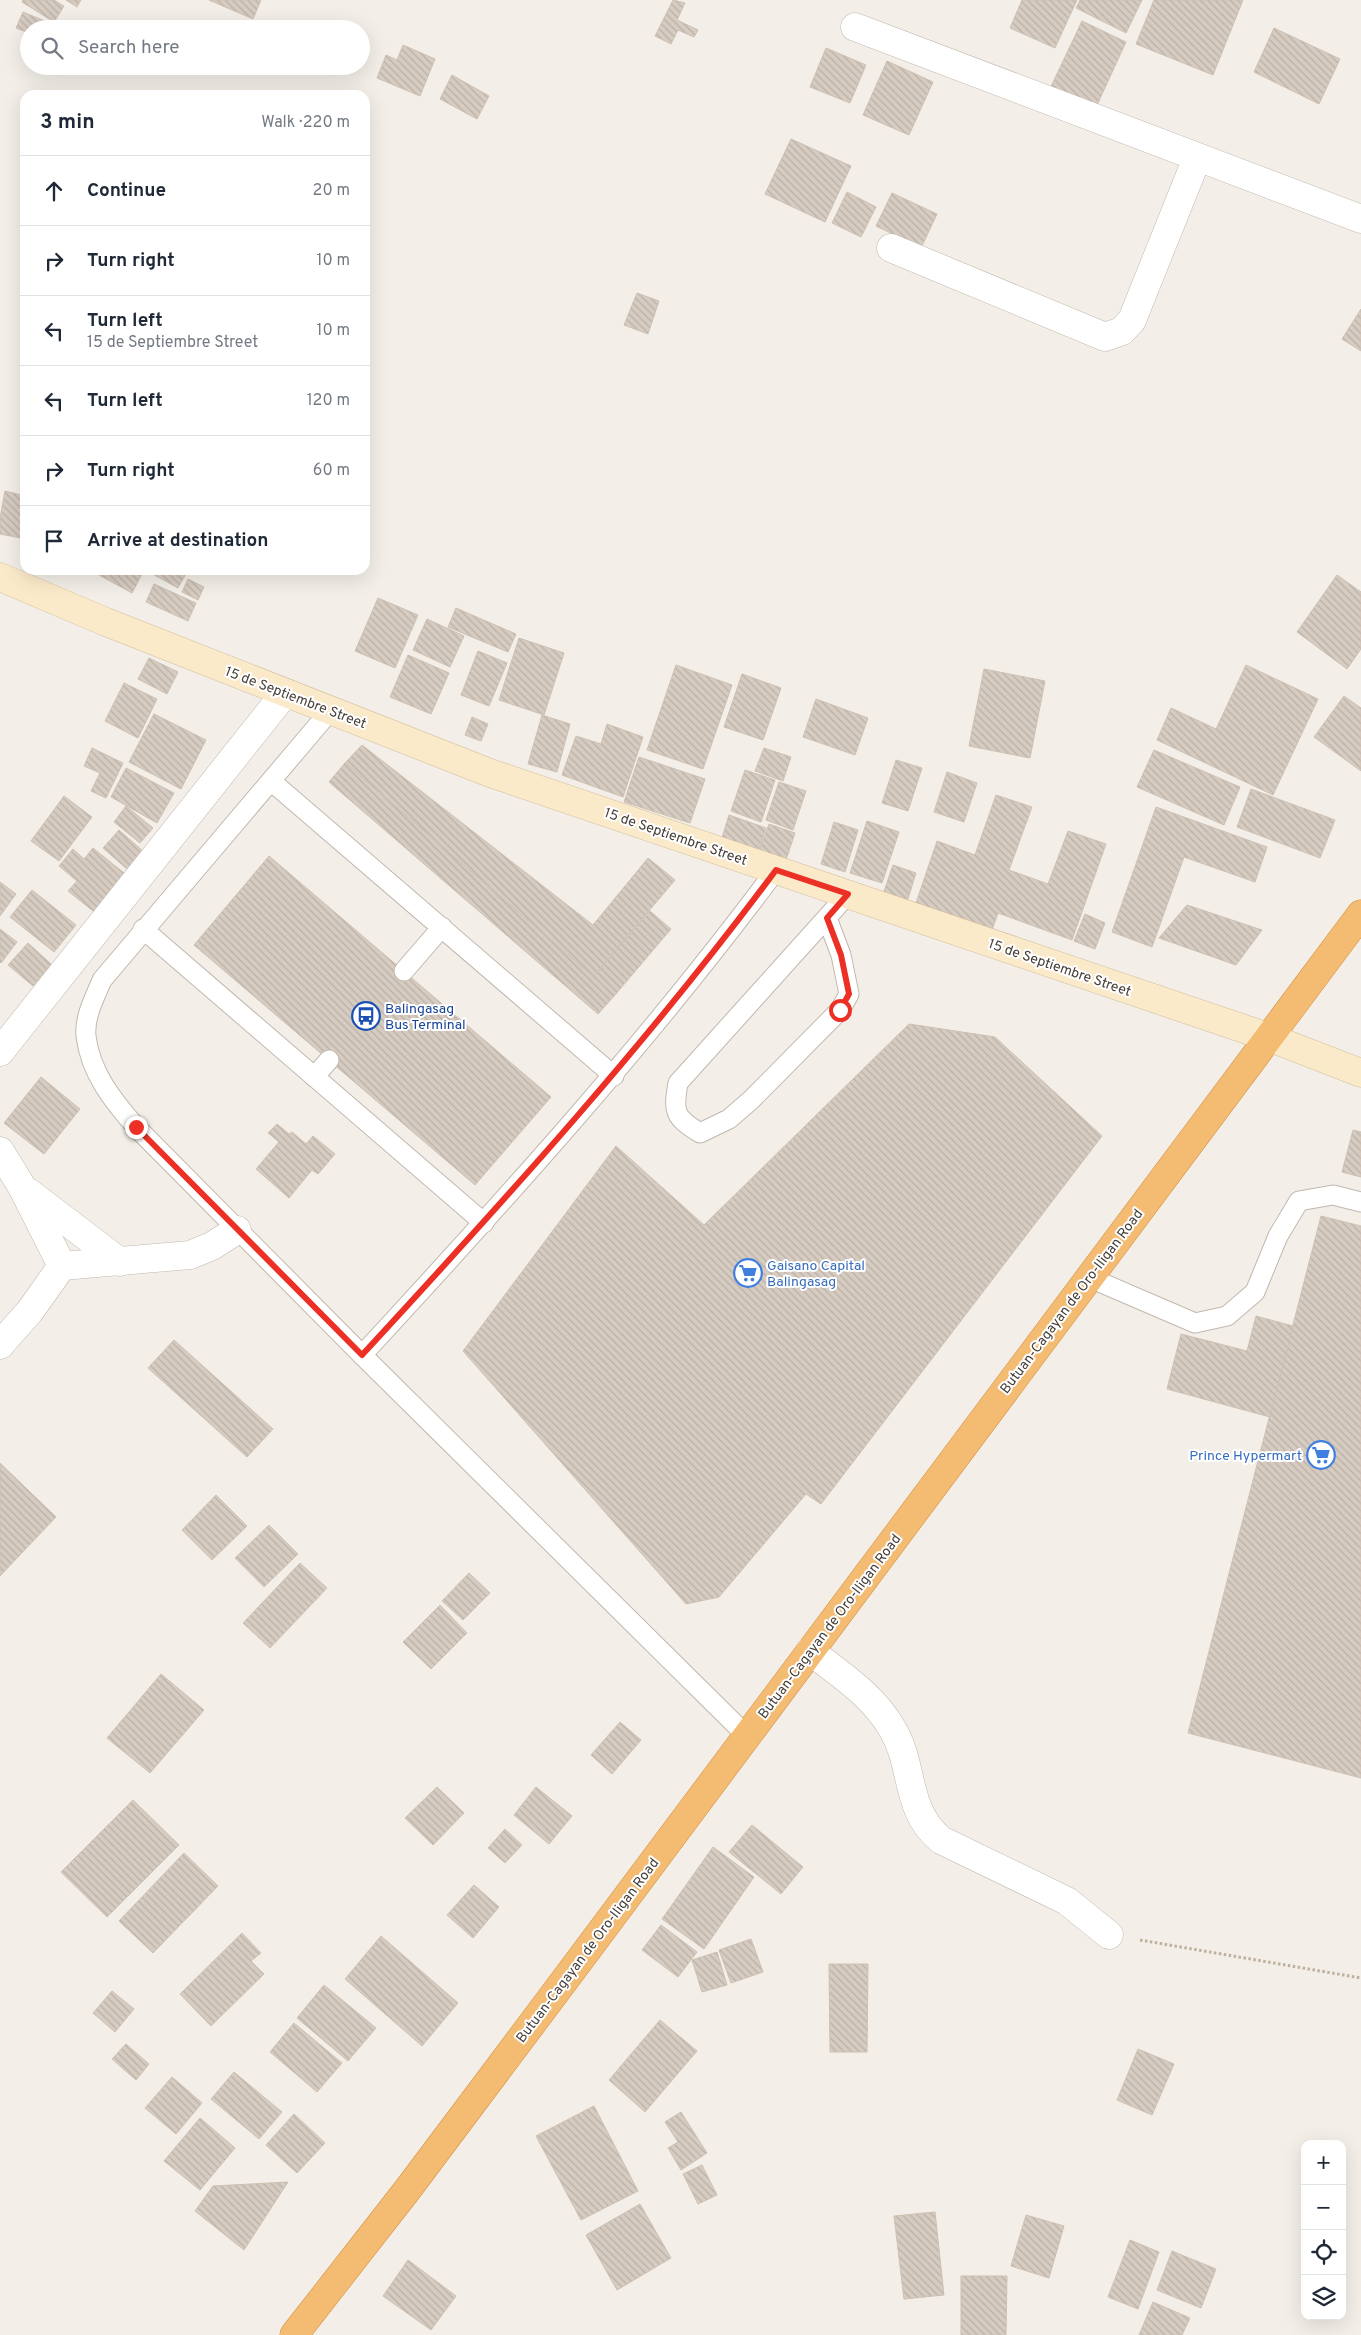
<!DOCTYPE html>
<meta charset="utf-8">
<style>
body{margin:0;font-family:Overpass,sans-serif;background:#f6f6f7;color:#1f2937}
.controls{position:absolute;right:15px;bottom:15px;display:grid;overflow:hidden;border-radius:10px;box-shadow:0 5px 20px #0002}
.controls button{width:45px;height:45px;display:grid;place-items:center;padding:0;border:0;border-bottom:1px solid #e0e1e3;background:#fff;color:#1f2937;font:25px sans-serif}
.stop{position:absolute;width:15px;height:15px;margin:-11px;border:4px solid #ec3026;border-radius:50%;background:#fff}
.stop.end{background:#ec3026;border-color:#fff;box-shadow:0 1px 5px #0008}
.list{margin:0;padding:0;list-style:none}
h2{display:flex;justify-content:space-between;align-items:center;height:65px;margin:0;padding:0 20px;font-size:21px}
h2 small{font-size:16px;font-weight:400;color:#747a83}
.list li{display:grid;grid-template-columns:32px 1fr auto;gap:15px;align-items:center;box-sizing:border-box;height:70px;padding:0 20px;border-top:1px solid #e0e1e3}
.list b{display:block;font-size:19px;white-space:nowrap}
.list p{margin:0;font-size:16px;white-space:nowrap;color:#747a83}
.list em{font-size:16px;font-style:normal;color:#747a83}
.icon{flex:none;width:28px;height:28px;fill:none;stroke:currentColor;stroke-width:2;stroke-linecap:round;stroke-linejoin:round}
.map{position:relative;flex:none;width:1361px;height:2335px;overflow:hidden}
.search{position:absolute;background:#fff;box-shadow:0 5px 20px #0002;left:20px;top:20px;width:350px;height:55px;display:flex;align-items:center;gap:12px;box-sizing:border-box;padding:0 18px;border-radius:28px;color:#747a83;font-size:19px}
.panel{position:absolute;background:#fff;box-shadow:0 5px 20px #0002;left:20px;top:90px;width:350px;height:485px;border-radius:15px}
.map>svg:first-child{display:block}
.building{fill:url(#building-back-hatch);stroke:#cec0b2}
.lines{fill:none;stroke-linecap:round;stroke-linejoin:round}
.lane-casing{stroke:#c1b8ae;stroke-width:21}
.street-casing{stroke:#c1b8ae;stroke-width:29}
.secondary-casing{stroke:#d0bc9a;stroke-width:29}
.highway-casing{stroke:#d38f42;stroke-width:29}
.path{stroke:#bfaf9d;stroke-width:3;stroke-dasharray:2.5 2.5;stroke-linecap:butt}
.lane{stroke:#fff;stroke-width:19}
.street{stroke:#fff;stroke-width:28}
.secondary{stroke:#fbeaca;stroke-width:28}
.highway{stroke:#f4bb72;stroke-width:28}
.route{stroke:#ec3026;stroke-width:6}
.labels{text-anchor:middle;stroke-width:4;stroke-linejoin:round;paint-order:stroke}
.street-label{font-size:14px;fill:#463f37;stroke:#fff}
.transit-label{font-size:14px;fill:#164399;stroke:#fff;text-anchor:start}
.shop-label{font-size:14px;fill:#366cbe;stroke:#fff;text-anchor:start}
</style>
<div class="map">
<svg width="1361" height="2335" viewBox="0 0 1361 2335">
<defs>
<pattern id="building-back-hatch" width="6" height="6" patternUnits="userSpaceOnUse" patternTransform="scale(1.25)"><rect width="6" height="6" fill="#d7ccc1"/><path d="M-1 5l2 2M0 0l6 6M5-1l2 2" fill="none" stroke="#bab0a6"/></pattern>
</defs>
<rect width="100%" height="100%" fill="#f3efe8"/>
<g class="building">
<polygon points="23,0 54,0 64,6 54,22 22,2"/>
<polygon points="66,0 81,0 77,7"/>
<polygon points="209,0 261,0 253,19"/>
<polygon points="673,0 685,3 677,20 698,30 694,37 678,30 671,44 655,36"/>
<polygon points="1022,0 1077,0 1055,48 1010,28"/>
<polygon points="1080,0 1142,0 1126,33 1076,8"/>
<polygon points="1154,0 1243,0 1213,75 1136,44"/>
<polygon points="23,12 47,22 44,29 29,29 29,33 16,28"/>
<polygon points="1082,21 1126,42 1092,116 1047,95"/>
<polygon points="1274,28 1340,59 1319,104 1254,72"/>
<polygon points="403,45 435,59 420,96 377,78 386,55 397,60"/>
<polygon points="826,48 866,65 850,103 810,87"/>
<polygon points="887,61 933,82 909,135 863,115"/>
<polygon points="452,75 489,96 477,119 440,99"/>
<polygon points="791,139 851,166 825,222 765,194"/>
<polygon points="847,192 876,207 861,237 832,223"/>
<polygon points="892,193 937,214 921,248 876,226"/>
<polygon points="637,293 659,301 648,334 624,325"/>
<polygon points="1361,309 1361,351 1342,339"/>
<polygon points="5,491 25,496 25,518 21,538 0,534 0,518"/>
<polygon points="90,570 144,570 132,593"/>
<polygon points="150,570 188,570 178,588 149,572"/>
<polygon points="1337,575 1361,592 1361,649 1347,669 1297,632"/>
<polygon points="188,579 204,587 198,600 182,592"/>
<polygon points="154,584 196,603 188,621 146,602"/>
<polygon points="378,598 418,615 395,668 355,651"/>
<polygon points="456,608 516,634 508,652 448,627"/>
<polygon points="427,619 464,636 450,667 413,650"/>
<polygon points="519,638 564,653 544,715 499,700"/>
<polygon points="478,651 507,663 489,706 461,695"/>
<polygon points="408,655 449,673 431,714 390,697"/>
<polygon points="149,658 178,672 167,694 138,679"/>
<polygon points="676,665 732,685 703,769 647,750"/>
<polygon points="1246,665 1318,699 1273,795 1157,740 1171,708 1216,729"/>
<polygon points="984,669 1045,681 1030,758 969,746"/>
<polygon points="742,674 781,688 763,740 724,727"/>
<polygon points="124,683 157,699 138,738 105,721"/>
<polygon points="1344,696 1361,708 1361,771 1314,737"/>
<polygon points="816,699 868,718 855,755 803,737"/>
<polygon points="154,714 206,740 181,789 129,762"/>
<polygon points="542,715 570,724 557,772 528,764"/>
<polygon points="472,717 488,724 481,741 465,735"/>
<polygon points="607,724 643,737 623,797 562,775 576,736 601,744"/>
<polygon points="362,745 593,925 648,858 675,880 593,977 345,763"/>
<polygon points="92,748 123,763 106,798 91,791 100,773 84,766"/>
<polygon points="764,748 791,757 783,781 755,771"/>
<polygon points="1154,750 1240,787 1224,825 1137,787"/>
<polygon points="639,757 705,779 690,823 624,802"/>
<polygon points="896,760 922,768 908,811 882,803"/>
<polygon points="345,763 615,995 598,1014 329,782"/>
<polygon points="126,768 174,793 157,823 111,797"/>
<polygon points="745,770 775,780 761,822 731,811"/>
<polygon points="947,772 977,783 964,822 934,812"/>
<polygon points="779,782 806,791 793,830 766,820"/>
<polygon points="1251,789 1335,820 1320,858 1237,827"/>
<polygon points="996,795 1032,807 1009,870 1048,884 1068,831 1106,844 1072,940 998,913 991,933 915,906 937,841 975,855"/>
<polygon points="64,796 92,817 59,861 31,841"/>
<polygon points="126,806 153,828 140,843 114,822"/>
<polygon points="1156,807 1267,847 1255,882 1184,857 1152,947 1112,932"/>
<polygon points="729,815 766,828 756,857 720,844"/>
<polygon points="867,821 899,832 882,883 850,873"/>
<polygon points="834,822 858,830 845,872 821,864"/>
<polygon points="769,824 795,833 786,860 759,851"/>
<polygon points="119,830 144,852 128,870 103,848"/>
<polygon points="93,848 129,877 98,915 68,891 77,881 59,866 73,849 84,859"/>
<polygon points="269,856 551,1097 475,1185 194,945"/>
<polygon points="893,865 916,873 906,905 882,897"/>
<polygon points="0,882 16,894 0,916"/>
<polygon points="32,890 76,925 54,952 10,917"/>
<polygon points="1187,905 1262,930 1236,965 1159,938"/>
<polygon points="650,911 671,929 615,995 593,977"/>
<polygon points="1085,914 1105,923 1095,949 1074,941"/>
<polygon points="0,929 17,942 1,963 0,962"/>
<polygon points="28,943 51,964 33,986 8,965"/>
<polygon points="909,1024 995,1037 1102,1136 821,1504 806,1494 719,1597 686,1604 463,1351 616,1146 704,1225"/>
<polygon points="41,1077 80,1109 44,1154 4,1123"/>
<polygon points="277,1124 289,1134 292,1132 306,1144 313,1136 335,1154 318,1174 312,1170 289,1198 256,1169 279,1142 268,1133"/>
<polygon points="1353,1130 1361,1132 1361,1177 1342,1172"/>
<polygon points="1321,1216 1361,1226 1361,1778 1188,1733"/>
<polygon points="1256,1316 1293,1326 1270,1417 1167,1389 1181,1334 1247,1351"/>
<polygon points="174,1340 273,1429 247,1457 148,1368"/>
<polygon points="0,1463 56,1517 0,1576"/>
<polygon points="216,1495 247,1526 212,1560 182,1530"/>
<polygon points="269,1525 298,1554 264,1587 235,1558"/>
<polygon points="300,1563 327,1588 270,1648 243,1623"/>
<polygon points="469,1573 490,1593 463,1620 442,1601"/>
<polygon points="440,1605 467,1633 431,1669 403,1642"/>
<polygon points="161,1674 204,1710 150,1773 107,1738"/>
<polygon points="620,1722 641,1740 612,1774 591,1755"/>
<polygon points="437,1787 464,1813 433,1845 405,1818"/>
<polygon points="536,1787 572,1816 549,1844 514,1815"/>
<polygon points="133,1800 179,1845 107,1917 61,1872"/>
<polygon points="752,1825 803,1867 781,1894 729,1852"/>
<polygon points="505,1829 522,1845 505,1863 488,1848"/>
<polygon points="713,1847 754,1877 704,1949 662,1919"/>
<polygon points="184,1853 218,1886 153,1953 119,1921"/>
<polygon points="474,1885 499,1907 473,1938 447,1915"/>
<polygon points="661,1925 697,1952 678,1977 642,1950"/>
<polygon points="242,1933 261,1953 251,1961 264,1974 211,2026 180,1994"/>
<polygon points="381,1936 458,2003 422,2046 345,1979"/>
<polygon points="751,1939 763,1972 731,1983 719,1950"/>
<polygon points="717,1952 727,1985 702,1992 692,1960"/>
<polygon points="829,1964 868,1964 867,2052 830,2052"/>
<polygon points="324,1985 376,2028 348,2061 297,2018"/>
<polygon points="112,1991 134,2009 115,2032 93,2013"/>
<polygon points="660,2020 697,2051 645,2112 609,2080"/>
<polygon points="294,2023 342,2063 317,2092 270,2052"/>
<polygon points="126,2044 149,2064 136,2080 112,2059"/>
<polygon points="1138,2049 1174,2064 1152,2115 1117,2100"/>
<polygon points="234,2072 282,2112 259,2139 211,2099"/>
<polygon points="172,2077 202,2103 176,2134 145,2108"/>
<polygon points="594,2106 638,2191 581,2220 536,2136"/>
<polygon points="681,2112 707,2153 681,2170 668,2148 678,2142 665,2122"/>
<polygon points="294,2114 325,2143 297,2173 266,2145"/>
<polygon points="200,2118 235,2148 200,2190 164,2161"/>
<polygon points="702,2165 717,2195 698,2204 683,2174"/>
<polygon points="288,2182 244,2250 195,2211 213,2186"/>
<polygon points="640,2204 671,2258 617,2290 586,2235"/>
<polygon points="935,2212 944,2295 904,2299 894,2216"/>
<polygon points="1026,2215 1064,2226 1049,2278 1011,2266"/>
<polygon points="1130,2240 1159,2252 1138,2309 1108,2297"/>
<polygon points="1172,2251 1216,2269 1201,2308 1157,2290"/>
<polygon points="408,2260 456,2296 431,2330 383,2296"/>
<polygon points="961,2276 1007,2276 1006,2335 961,2335"/>
<polygon points="1153,2302 1190,2318 1182,2335 1139,2335"/>
</g>
<g class="lines">
<defs>
<g id="lane">
<path d="M330,711L102,980C95,997 84,1017 86,1036C90,1072 113,1101 136,1127L362,1355L746,1735"/>
<polyline points="271,781 614,1076"/>
<path d="M827,918L841,955L849,994L840,1010L751,1100L729,1119L700,1133C674,1117 673,1112 678,1083L848,894"/>
<polyline points="143,929 484,1223"/>
<polyline points="404,971 442,927"/>
<polyline points="314,1077 329,1060"/>
<polyline points="1088,1277 1195,1323 1227,1316 1255,1292 1278,1236 1299,1201 1333,1195 1361,1202"/>
<path d="M362,1355C506,1199 649,1041 776,870"/>
</g>
<g id="street">
<polyline points="855,27 1361,219"/>
<polyline points="891,248 1105,337 1122,331 1132,320 1197,158"/>
<polyline points="0,1052 285,693"/>
<polyline points="0,1151 22,1187 62,1266"/>
<polyline points="28,1192 120,1262"/>
<polyline points="62,1266 190,1255 212,1246 237,1230"/>
<polyline points="0,1345 30,1311 62,1266"/>
<path d="M810,1651C840,1674 874,1696 893,1730C915,1768 904,1809 941,1840L1067,1901L1109,1935"/>
</g>
<polyline id="secondary" points="0,577 106,622 490,773 1268,1037 1361,1073"/>
<polyline id="highway" points="294,2335 408,2189 567,1977 1361,914"/>
</defs>
<use href="#lane" class="lane-casing"/>
<use href="#street" class="street-casing"/>
<use href="#secondary" class="secondary-casing"/>
<use href="#highway" class="highway-casing"/>
<polyline class="path" points="1140,1940 1361,1978"/>
<use href="#lane" class="lane"/>
<use href="#street" class="street"/>
<use href="#secondary" class="secondary"/>
<use href="#highway" class="highway"/>
</g>
<g class="lines">
<path class="route" d="M136,1127L362,1355C506,1199 649,1041 776,870L848,894L827,918L841,955L849,994L840,1010"/>
</g>
<defs>
<symbol id="bus-ring" viewBox="-11 -11 22 22"><circle r="9.5" fill="#fff" stroke="#1a4fb4" stroke-width="1.5"/><path d="M-5-6H5V4H4V6H2V4H-2V6H-4V4H-5ZM-3.5-4V0h7V-4ZM-3.5 1.2v1.5H-2V1.2ZM2 1.2v1.5H3.5V1.2Z" fill="#1a4fb4"/></symbol>
<symbol id="supermarket-ring" viewBox="-11 -11 22 22"><circle r="9.5" fill="#fff" stroke="#3f7fe0" stroke-width="1.5"/><path d="M-6-5.5h2.5l.6 2H6L4.5 2H-2.5L-4.4-4H-6ZM-1.5 3.2a1.3 1.3 0 1 0 .1 0ZM3 3.2a1.3 1.3 0 1 0 .1 0Z" fill="#3f7fe0"/></symbol>
</defs>
<g fill-rule="evenodd">
<use href="#bus-ring" x="350" y="1000" width="32" height="32"/>
<use href="#supermarket-ring" x="732" y="1257" width="32" height="32"/>
<use href="#supermarket-ring" x="1305" y="1439" width="32" height="32"/>
</g>
<g class="labels">
<g class="street-label">
<text transform="translate(296 697) rotate(21)" y="5">15 de Septiembre Street</text>
<text transform="translate(676 836) rotate(19)" y="5">15 de Septiembre Street</text>
<text transform="translate(1060 967) rotate(19)" y="5">15 de Septiembre Street</text>
<text transform="translate(1071 1301) rotate(-53)" y="5">Butuan-Cagayan de Oro-Iligan Road</text>
<text transform="translate(829 1626) rotate(-53)" y="5">Butuan-Cagayan de Oro-Iligan Road</text>
<text transform="translate(587 1950) rotate(-53)" y="5">Butuan-Cagayan de Oro-Iligan Road</text>
</g>
<g class="transit-label">
<text x="385" y="1013">Balingasag<tspan x="385" dy="16">Bus Terminal</tspan></text>
</g>
<g class="shop-label">
<text x="767" y="1270">Gaisano Capital<tspan x="767" dy="16">Balingasag</tspan></text>
<text x="1302" y="1460" text-anchor="end">Prince Hypermart</text>
</g>
</g>
</svg>
<div class="controls">
<button>+</button>
<button>−</button>
<button><svg class="icon" aria-label="locate" viewBox="0 0 24 24"><circle cx="12" cy="12" r="6"/><path d="M12 2v4M12 18v4M2 12h4M18 12h4"/></svg></button>
<button><svg class="icon" aria-label="layers" viewBox="0 0 24 24"><path d="M12 4l9 5-9 5-9-5zM3 14l9 5 9-5"/></svg></button>
</div>
<div class="stop" style="left:840px;top:1010px"></div>
<div class="stop end" style="left:136px;top:1127px"></div>
<div class="search"><svg class="icon" aria-label="search" viewBox="0 0 24 24"><circle cx="10" cy="10" r="6"/><path d="M15 15l6 6"/></svg>Search here</div>
<section class="panel">
<h2>3 min<small>Walk · 220 m</small></h2>
<ul class="list">
<li><svg class="icon" aria-label="ahead" viewBox="0 0 24 24"><path d="M12 20V5M6 11l6-6 6 6"/></svg><div><b>Continue</b></div><em>20 m</em></li>
<li><svg class="icon" aria-label="right" viewBox="0 0 24 24"><path d="M7 20v-9h11M14 6l5 5-5 5"/></svg><div><b>Turn right</b></div><em>10 m</em></li>
<li><svg class="icon" aria-label="left" viewBox="0 0 24 24"><path d="M17 20v-9H6M10 6l-5 5 5 5"/></svg><div><b>Turn left</b><p>15 de Septiembre Street</p></div><em>10 m</em></li>
<li><svg class="icon" aria-label="left" viewBox="0 0 24 24"><path d="M17 20v-9H6M10 6l-5 5 5 5"/></svg><div><b>Turn left</b></div><em>120 m</em></li>
<li><svg class="icon" aria-label="right" viewBox="0 0 24 24"><path d="M7 20v-9h11M14 6l5 5-5 5"/></svg><div><b>Turn right</b></div><em>60 m</em></li>
<li><svg class="icon" aria-label="arrive" viewBox="0 0 24 24"><path d="M6 21V4h12l-3 4 3 4H6"/></svg><div><b>Arrive at destination</b></div></li>
</ul>
</section>
</div>
